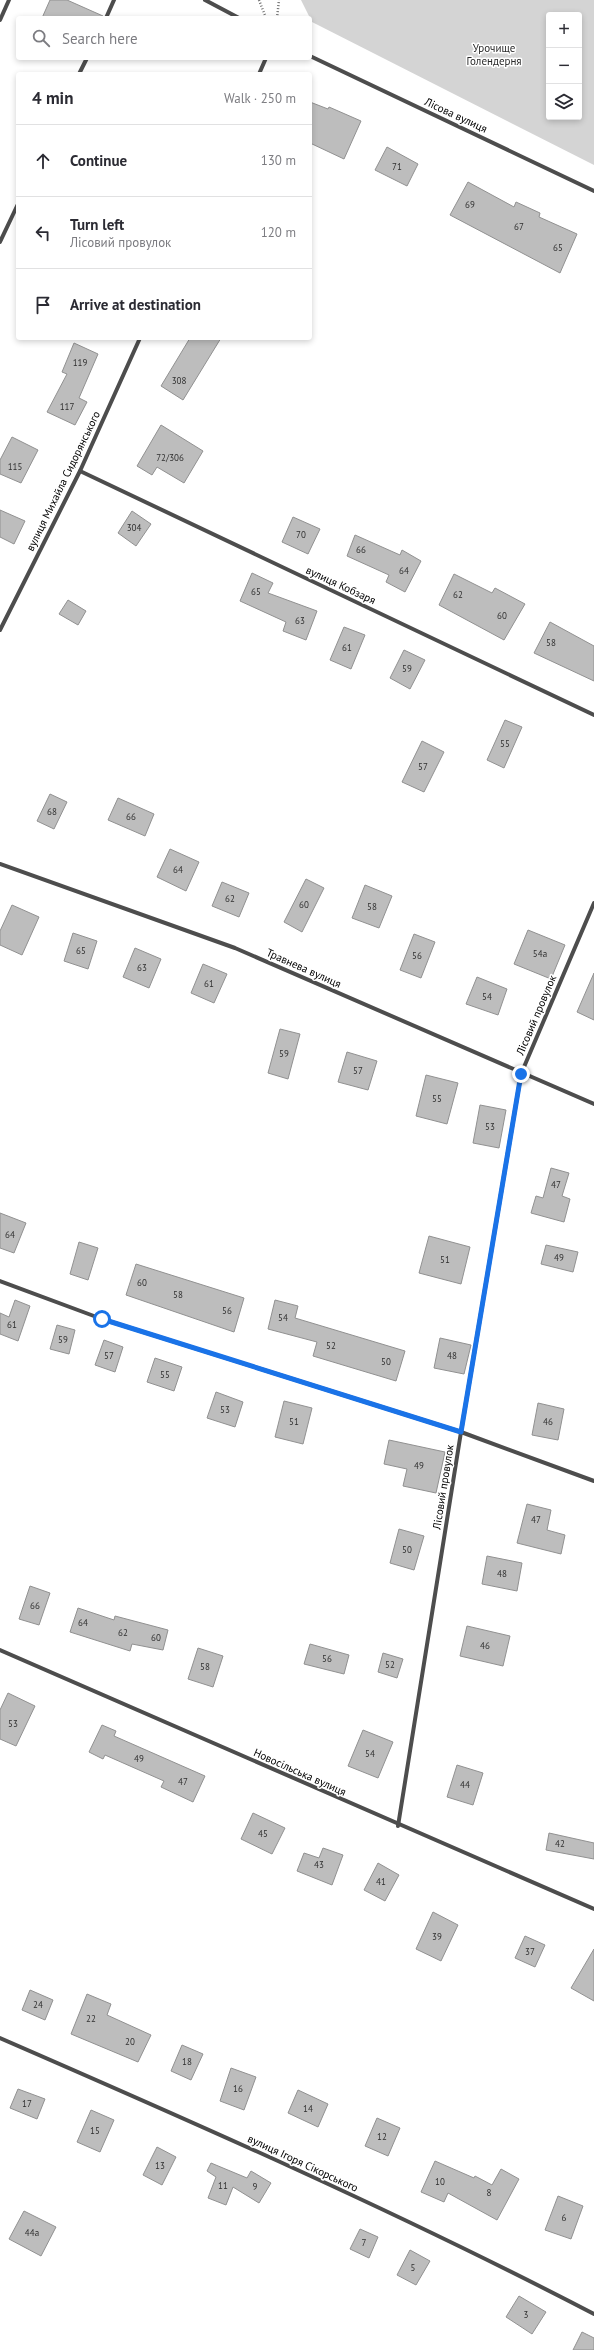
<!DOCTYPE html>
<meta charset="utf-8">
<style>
body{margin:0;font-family:"PT Sans",sans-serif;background:#f7f7f7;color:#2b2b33}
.controls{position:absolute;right:12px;top:12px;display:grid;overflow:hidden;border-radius:4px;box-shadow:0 2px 6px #0003}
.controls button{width:36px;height:36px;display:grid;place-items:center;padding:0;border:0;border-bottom:1px solid #e1e1e2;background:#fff;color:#2b2b33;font:20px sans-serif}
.stop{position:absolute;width:12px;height:12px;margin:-9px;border:3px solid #1a73e8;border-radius:50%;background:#fff}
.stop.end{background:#1a73e8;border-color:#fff;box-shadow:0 1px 4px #0008}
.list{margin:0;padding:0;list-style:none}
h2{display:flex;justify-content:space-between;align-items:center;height:52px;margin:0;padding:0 16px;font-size:17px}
h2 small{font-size:13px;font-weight:400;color:#7c7c81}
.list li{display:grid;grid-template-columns:26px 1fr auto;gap:12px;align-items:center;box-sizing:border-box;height:72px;padding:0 16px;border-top:1px solid #e1e1e2}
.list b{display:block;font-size:15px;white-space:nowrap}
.list p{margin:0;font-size:13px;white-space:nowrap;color:#7c7c81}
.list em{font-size:13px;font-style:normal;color:#7c7c81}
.icon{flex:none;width:22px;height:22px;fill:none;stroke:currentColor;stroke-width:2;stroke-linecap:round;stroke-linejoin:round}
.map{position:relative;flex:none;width:594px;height:2350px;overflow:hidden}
.search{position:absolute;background:#fff;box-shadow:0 2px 6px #0003;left:16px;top:16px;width:296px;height:44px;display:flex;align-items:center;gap:10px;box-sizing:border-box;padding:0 14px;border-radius:4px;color:#7c7c81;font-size:15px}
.panel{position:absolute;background:#fff;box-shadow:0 2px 6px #0003;left:16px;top:72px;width:296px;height:268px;border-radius:4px}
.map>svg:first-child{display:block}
.green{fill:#d4d4d4;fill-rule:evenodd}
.building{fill:#bdbdbd;stroke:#919191}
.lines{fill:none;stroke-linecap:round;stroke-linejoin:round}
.path{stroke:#6f6f6f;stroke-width:2.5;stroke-dasharray:1 2;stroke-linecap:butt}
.street{stroke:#4d4d4d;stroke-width:4}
.route{stroke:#1a73e8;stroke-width:5}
.labels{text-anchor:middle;stroke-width:3;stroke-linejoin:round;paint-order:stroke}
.number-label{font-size:9px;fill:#2f2f2f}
.park-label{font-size:11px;fill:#2b2b2b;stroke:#fff}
.street-label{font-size:11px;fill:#000;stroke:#fff}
</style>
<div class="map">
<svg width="594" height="2350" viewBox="0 0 594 2350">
<rect width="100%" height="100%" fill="#fff"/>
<path class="green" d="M301,0H594V165L312,22ZM549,15H579V117H549Z"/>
<g class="building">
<polygon points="50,0 67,0 103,16 103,18 42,18"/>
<polygon points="310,102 328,109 329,107 361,121 344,159 310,143"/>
<polygon points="387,147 418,164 407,186 375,170"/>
<polygon points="468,182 514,207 516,202 540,213 539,217 577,234 560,273 450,215"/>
<polygon points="190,338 221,338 183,400 161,386"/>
<polygon points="74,343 98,354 79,398 87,402 75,425 47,412 67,374 62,372"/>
<polygon points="161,425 203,451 184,483 157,467 152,475 137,466"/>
<polygon points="12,437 38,450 21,483 0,474 0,460"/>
<polygon points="0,510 25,521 14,544 0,537"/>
<polygon points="132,511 151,524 136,546 118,533"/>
<polygon points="293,517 320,529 308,554 282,542"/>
<polygon points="355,535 400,555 402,550 421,561 405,592 386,582 389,575 347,556"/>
<polygon points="252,573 273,583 268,593 317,611 306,640 283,631 286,622 240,601"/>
<polygon points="454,574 492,593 495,588 525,604 504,640 439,605"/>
<polygon points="68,600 86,611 78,625 59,614"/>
<polygon points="550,622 594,646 594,681 534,653"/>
<polygon points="344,627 365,635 351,669 330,660"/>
<polygon points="404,650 425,660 410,689 390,678"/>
<polygon points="505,720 522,727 504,768 487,760"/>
<polygon points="422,741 444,752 424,792 402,782"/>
<polygon points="50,794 67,802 54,829 37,821"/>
<polygon points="118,798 154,814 145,836 108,820"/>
<polygon points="170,849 199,862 186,891 157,877"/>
<polygon points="306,879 324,888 302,932 284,922"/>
<polygon points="222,882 249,893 239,917 212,906"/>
<polygon points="365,885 392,896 379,928 352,918"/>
<polygon points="12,905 39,917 22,955 0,945 0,931"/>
<polygon points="528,930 565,945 551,979 514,964"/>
<polygon points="73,933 97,941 88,969 64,961"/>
<polygon points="414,934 435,942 421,978 400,970"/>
<polygon points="135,948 161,959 149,988 123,977"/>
<polygon points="203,964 227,974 214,1003 191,993"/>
<polygon points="594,973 594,1020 577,1012"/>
<polygon points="477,977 507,989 498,1015 466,1004"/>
<polygon points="280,1029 300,1034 288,1079 268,1073"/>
<polygon points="347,1052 377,1061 368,1090 338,1082"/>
<polygon points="426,1075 458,1083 447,1124 416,1116"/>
<polygon points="480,1105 506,1110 499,1148 473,1143"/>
<polygon points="551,1168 569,1173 562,1196 570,1199 564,1222 531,1213 536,1196 543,1198"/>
<polygon points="0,1213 26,1223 14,1253 0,1248"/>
<polygon points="429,1236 470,1247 461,1284 419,1273"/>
<polygon points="79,1242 98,1248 88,1280 70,1274"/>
<polygon points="546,1245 578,1252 573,1272 541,1264"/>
<polygon points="136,1264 244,1298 234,1332 126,1295"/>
<polygon points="15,1300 30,1306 18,1341 0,1334 0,1313 9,1317"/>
<polygon points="275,1300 298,1306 295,1318 405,1351 396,1381 313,1356 317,1342 268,1329"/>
<polygon points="57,1325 75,1330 69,1354 50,1349"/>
<polygon points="440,1338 471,1345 464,1374 434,1368"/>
<polygon points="104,1340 123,1347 115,1372 95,1365"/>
<polygon points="155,1358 182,1367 174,1391 147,1382"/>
<polygon points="216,1392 243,1402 235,1427 207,1418"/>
<polygon points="284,1401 312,1408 303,1444 275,1437"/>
<polygon points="538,1403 564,1409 558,1440 532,1435"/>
<polygon points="389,1440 445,1452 436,1493 403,1486 407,1469 384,1464"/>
<polygon points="527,1504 551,1510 547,1530 565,1535 561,1554 517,1543"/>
<polygon points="399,1529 424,1536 414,1570 390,1563"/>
<polygon points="487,1556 522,1563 517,1591 482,1584"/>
<polygon points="30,1586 50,1593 39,1625 19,1619"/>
<polygon points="78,1608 114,1620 115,1616 168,1630 163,1650 132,1644 130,1651 70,1632"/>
<polygon points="467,1626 510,1636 503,1666 460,1656"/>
<polygon points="310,1644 349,1655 344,1674 304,1664"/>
<polygon points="198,1648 223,1656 213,1687 188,1679"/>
<polygon points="383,1653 403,1659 397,1678 378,1672"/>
<polygon points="8,1693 35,1706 16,1746 0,1739 0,1710"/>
<polygon points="102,1725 116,1731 114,1736 205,1776 193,1802 161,1787 164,1781 105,1755 103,1759 89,1752"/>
<polygon points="363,1730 393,1742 378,1778 348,1766"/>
<polygon points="457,1765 483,1773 473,1805 447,1797"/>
<polygon points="253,1813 285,1828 272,1854 241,1839"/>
<polygon points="549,1833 594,1843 594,1859 546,1850"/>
<polygon points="323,1848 343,1855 332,1885 297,1871 304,1853 319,1858"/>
<polygon points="378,1863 399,1875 385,1901 364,1890"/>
<polygon points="433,1912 458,1925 441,1961 416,1949"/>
<polygon points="525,1936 545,1945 535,1967 515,1958"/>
<polygon points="594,1949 594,2001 571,1988"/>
<polygon points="30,1990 53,2000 45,2020 22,2010"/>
<polygon points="87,1994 111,2004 107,2015 151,2035 138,2062 71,2034"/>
<polygon points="182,2045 203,2054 191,2080 171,2071"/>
<polygon points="231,2068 256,2077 244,2110 220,2101"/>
<polygon points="18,2089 45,2099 37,2119 10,2108"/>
<polygon points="298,2090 328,2104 318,2127 288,2113"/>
<polygon points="91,2110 114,2120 100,2152 77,2142"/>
<polygon points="377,2118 400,2128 388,2156 365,2146"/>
<polygon points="157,2147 176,2157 162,2185 143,2175"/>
<polygon points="435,2161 474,2178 475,2176 492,2185 501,2169 519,2179 497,2220 448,2193 444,2202 421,2192"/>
<polygon points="211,2163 247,2178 251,2171 271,2183 259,2203 233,2187 226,2205 208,2198 216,2177 207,2171"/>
<polygon points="558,2196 583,2206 571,2239 545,2230"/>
<polygon points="24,2211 56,2227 41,2256 9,2239"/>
<polygon points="360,2229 378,2237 369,2258 350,2249"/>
<polygon points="410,2250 430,2261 416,2285 397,2275"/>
<polygon points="519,2296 546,2312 532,2334 506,2317"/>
<polygon points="582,2332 594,2338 594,2350 573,2350"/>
</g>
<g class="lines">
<g class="path">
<polyline points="259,0 266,18"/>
<polyline points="277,18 279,0"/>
</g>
<g class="street">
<polyline points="205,0 239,18"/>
<polyline points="106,18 114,0"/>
<polyline points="0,20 9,0"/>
<polyline points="310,56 594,191"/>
<polyline points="79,74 87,58"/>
<polyline points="259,74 266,58"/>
<polyline points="0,242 18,204"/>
<polyline points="80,471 594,715"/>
<polyline points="0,630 80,471 140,338"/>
<polyline points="0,864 235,948 594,1104"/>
<polyline points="0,1281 102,1319 461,1432 594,1481"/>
<polyline points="0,1650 594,1909"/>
<polyline points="398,1826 461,1432 521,1074 594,903"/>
<path d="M0,2038C200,2125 400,2213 594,2314"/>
</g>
</g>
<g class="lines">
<polyline class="route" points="102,1319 461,1432 521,1074"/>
</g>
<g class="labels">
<g class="number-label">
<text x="397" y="170">71</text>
<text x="470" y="208">69</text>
<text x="519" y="230">67</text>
<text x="558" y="251">65</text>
<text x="80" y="366">119</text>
<text x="179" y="384">308</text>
<text x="67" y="410">117</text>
<text x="170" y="461">72/306</text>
<text x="15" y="470">115</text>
<text x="134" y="531">304</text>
<text x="301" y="538">70</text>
<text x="361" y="553">66</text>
<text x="404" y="574">64</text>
<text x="256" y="595">65</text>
<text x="458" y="598">62</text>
<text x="502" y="619">60</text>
<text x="300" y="624">63</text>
<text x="551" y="646">58</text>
<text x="347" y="651">61</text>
<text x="407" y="672">59</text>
<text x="505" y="747">55</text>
<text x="423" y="770">57</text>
<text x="52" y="815">68</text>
<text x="131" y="820">66</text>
<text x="178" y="873">64</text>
<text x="230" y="902">62</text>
<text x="304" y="908">60</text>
<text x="372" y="910">58</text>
<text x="81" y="954">65</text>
<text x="540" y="957">54а</text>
<text x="417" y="959">56</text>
<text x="142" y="971">63</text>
<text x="209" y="987">61</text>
<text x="487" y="1000">54</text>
<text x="284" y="1057">59</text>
<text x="358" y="1074">57</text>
<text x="437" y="1102">55</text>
<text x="490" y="1130">53</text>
<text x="556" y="1188">47</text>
<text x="10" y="1238">64</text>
<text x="559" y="1261">49</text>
<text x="445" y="1263">51</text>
<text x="142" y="1286">60</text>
<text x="178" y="1298">58</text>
<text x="227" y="1314">56</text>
<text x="283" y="1321">54</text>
<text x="12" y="1328">61</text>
<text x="63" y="1343">59</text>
<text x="331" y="1349">52</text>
<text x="109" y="1359">57</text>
<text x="452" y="1359">48</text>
<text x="386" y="1365">50</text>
<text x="165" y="1378">55</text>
<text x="225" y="1413">53</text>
<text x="294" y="1425">51</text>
<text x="548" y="1425">46</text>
<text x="419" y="1469">49</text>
<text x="536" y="1523">47</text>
<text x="407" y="1553">50</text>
<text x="502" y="1577">48</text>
<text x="35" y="1609">66</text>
<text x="83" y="1626">64</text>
<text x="123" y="1636">62</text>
<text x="156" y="1641">60</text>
<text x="485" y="1649">46</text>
<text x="327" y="1662">56</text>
<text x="390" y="1668">52</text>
<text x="205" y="1670">58</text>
<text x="13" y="1727">53</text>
<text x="370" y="1757">54</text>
<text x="139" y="1762">49</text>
<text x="183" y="1785">47</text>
<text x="465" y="1788">44</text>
<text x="263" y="1837">45</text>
<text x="560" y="1847">42</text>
<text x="319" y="1868">43</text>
<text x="381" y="1885">41</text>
<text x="437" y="1940">39</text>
<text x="530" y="1955">37</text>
<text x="38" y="2008">24</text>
<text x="91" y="2022">22</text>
<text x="130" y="2045">20</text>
<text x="187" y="2065">18</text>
<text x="238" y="2092">16</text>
<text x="27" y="2107">17</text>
<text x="308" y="2112">14</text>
<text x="95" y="2134">15</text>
<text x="382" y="2140">12</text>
<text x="160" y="2169">13</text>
<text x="440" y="2185">10</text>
<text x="223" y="2189">11</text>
<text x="255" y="2190">9</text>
<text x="489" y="2196">8</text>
<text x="564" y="2221">6</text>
<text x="32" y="2236">44а</text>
<text x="364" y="2246">7</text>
<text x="413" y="2271">5</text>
<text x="526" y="2318">3</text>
</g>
<g class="park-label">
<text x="494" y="52">Урочище<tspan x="494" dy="13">Голендерня</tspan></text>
</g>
<g class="street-label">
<text transform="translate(456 115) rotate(25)" y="4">Лісова вулиця</text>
<text transform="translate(63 481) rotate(-64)" y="4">вулиця Михайла Сидорянського</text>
<text transform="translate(341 585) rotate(25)" y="4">вулиця Кобзаря</text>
<text transform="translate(304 968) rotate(24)" y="4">Травнева вулиця</text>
<text transform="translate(536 1015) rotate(-67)" y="4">Лісовий провулок</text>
<text transform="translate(443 1487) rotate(-81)" y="4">Лісовий провулок</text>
<text transform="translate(300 1772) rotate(24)" y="4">Новосільська вулиця</text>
<text transform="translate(303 2163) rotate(25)" y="4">вулиця Ігоря Сікорського</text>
</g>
</g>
</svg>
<div class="controls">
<button>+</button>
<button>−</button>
<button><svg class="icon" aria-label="layers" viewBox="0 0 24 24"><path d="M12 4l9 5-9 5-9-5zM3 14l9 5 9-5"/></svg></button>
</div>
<div class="stop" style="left:102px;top:1319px"></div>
<div class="stop end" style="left:521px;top:1074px"></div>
<div class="search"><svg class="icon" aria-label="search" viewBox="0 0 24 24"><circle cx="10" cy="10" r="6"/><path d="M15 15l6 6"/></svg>Search here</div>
<section class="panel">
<h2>4 min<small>Walk · 250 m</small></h2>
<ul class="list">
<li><svg class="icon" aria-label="ahead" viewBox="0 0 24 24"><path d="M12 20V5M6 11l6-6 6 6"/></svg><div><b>Continue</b></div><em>130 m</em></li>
<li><svg class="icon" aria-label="left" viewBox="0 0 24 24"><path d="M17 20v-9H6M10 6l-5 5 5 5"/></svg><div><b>Turn left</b><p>Лісовий провулок</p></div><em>120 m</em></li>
<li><svg class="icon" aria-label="arrive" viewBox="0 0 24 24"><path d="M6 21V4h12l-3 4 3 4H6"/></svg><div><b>Arrive at destination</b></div></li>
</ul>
</section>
</div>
